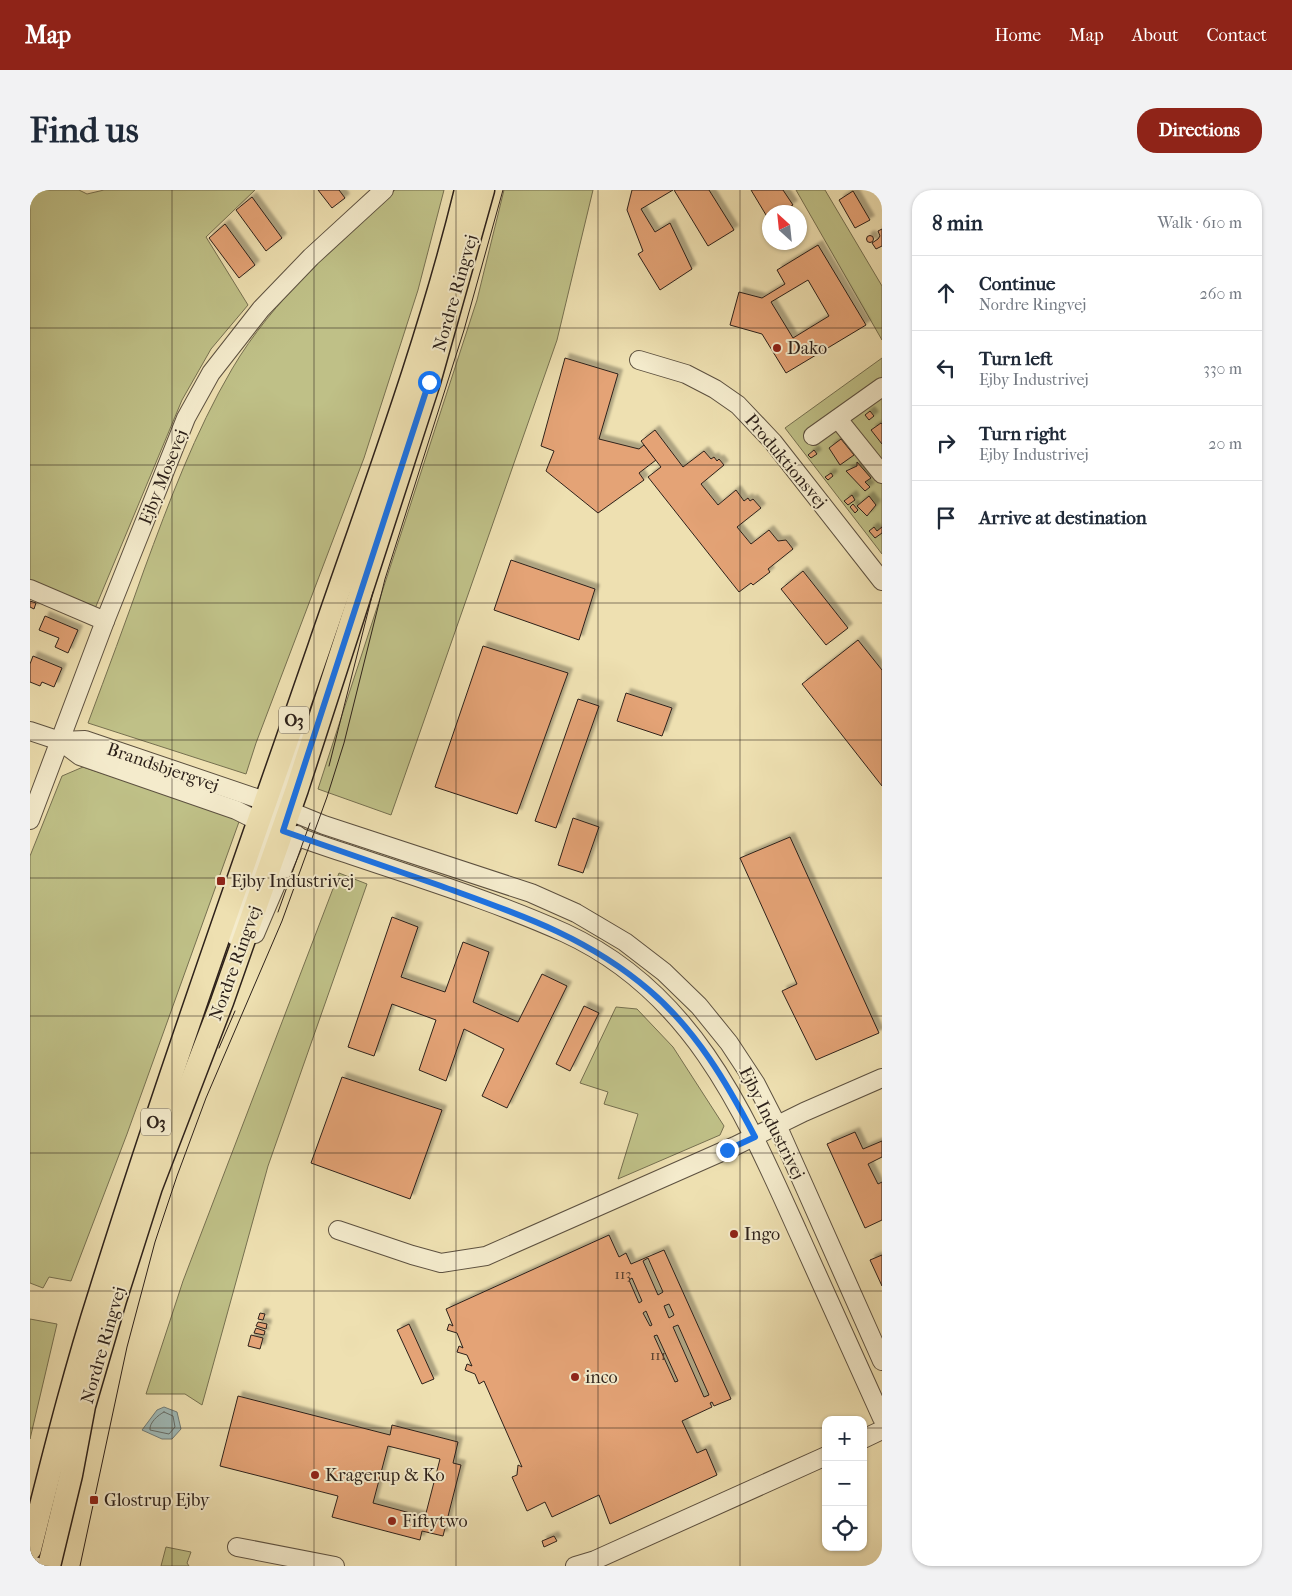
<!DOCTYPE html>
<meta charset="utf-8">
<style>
body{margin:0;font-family:"IM FELL French Canon",serif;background:#f2f2f3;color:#1f2937}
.controls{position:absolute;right:15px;bottom:15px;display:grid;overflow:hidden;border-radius:10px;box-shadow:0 1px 4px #0004}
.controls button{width:45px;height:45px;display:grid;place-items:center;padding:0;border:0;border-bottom:1px solid #e0e1e3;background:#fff;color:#1f2937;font:25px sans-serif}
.compass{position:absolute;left:732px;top:15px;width:45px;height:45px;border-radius:50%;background:#fff;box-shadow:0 1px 4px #0004;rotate:333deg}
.stop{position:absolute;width:15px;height:15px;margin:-11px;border:4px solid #1a73e8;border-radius:50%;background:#fff}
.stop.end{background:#1a73e8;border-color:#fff;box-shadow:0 1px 5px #0008}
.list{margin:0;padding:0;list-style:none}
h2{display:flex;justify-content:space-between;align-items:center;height:65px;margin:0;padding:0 20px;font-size:21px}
h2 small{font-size:16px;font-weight:400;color:#747a83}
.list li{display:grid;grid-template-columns:32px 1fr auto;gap:15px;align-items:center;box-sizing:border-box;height:75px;padding:0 20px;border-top:1px solid #e0e1e3}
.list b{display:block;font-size:19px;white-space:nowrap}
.list p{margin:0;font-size:16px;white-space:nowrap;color:#747a83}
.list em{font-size:16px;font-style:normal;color:#747a83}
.icon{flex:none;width:28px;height:28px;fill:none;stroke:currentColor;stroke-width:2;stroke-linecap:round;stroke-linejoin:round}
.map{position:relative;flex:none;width:852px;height:1376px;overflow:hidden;border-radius:20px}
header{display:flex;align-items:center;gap:30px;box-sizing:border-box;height:70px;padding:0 25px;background:#8f2418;color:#fff}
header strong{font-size:24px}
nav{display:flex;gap:28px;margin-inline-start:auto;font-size:18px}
.intro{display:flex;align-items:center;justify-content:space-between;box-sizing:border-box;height:120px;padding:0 30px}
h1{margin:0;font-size:35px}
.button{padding:12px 22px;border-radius:20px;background:#8f2418;color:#fff;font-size:18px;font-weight:700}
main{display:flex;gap:30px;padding:0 30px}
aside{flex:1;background:#fff;border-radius:20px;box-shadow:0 1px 4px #0004}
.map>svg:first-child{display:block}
.green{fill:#bfc087;stroke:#767050}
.water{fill:#9fbab8;stroke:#717d79}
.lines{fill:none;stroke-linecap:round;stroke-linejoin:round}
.shore{stroke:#666e69;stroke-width:1}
.building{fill:#e4a376;stroke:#2d211a;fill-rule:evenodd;filter:url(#shadow)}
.minor-casing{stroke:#5d5140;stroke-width:20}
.major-casing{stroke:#2d211a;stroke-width:25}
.minor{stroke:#f4ebcc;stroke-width:18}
.major{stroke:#eee0b1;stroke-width:22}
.tram{stroke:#2d211a;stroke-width:1}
.route{stroke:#1a73e8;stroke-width:6}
.grid{fill:none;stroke:#2d211a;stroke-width:1;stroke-opacity:0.55}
.poi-dot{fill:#8f2418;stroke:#f4ebcc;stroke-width:2}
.labels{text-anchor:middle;stroke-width:4;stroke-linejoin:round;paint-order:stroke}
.number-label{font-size:15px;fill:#5b4231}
.shield{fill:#f4ebcc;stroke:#695e4f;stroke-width:1}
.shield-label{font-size:16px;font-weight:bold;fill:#2d211a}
.street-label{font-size:18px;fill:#2d211a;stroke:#f4ebcc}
.poi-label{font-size:18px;fill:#2d211a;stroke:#f4ebcc;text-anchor:start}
</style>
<header>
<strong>Map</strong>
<nav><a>Home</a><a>Map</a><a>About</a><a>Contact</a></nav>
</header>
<div class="intro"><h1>Find us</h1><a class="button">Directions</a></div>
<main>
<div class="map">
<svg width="852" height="1376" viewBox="0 0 852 1376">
<defs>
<filter id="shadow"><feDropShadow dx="4.5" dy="-4.5" stdDeviation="1" flood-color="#0004"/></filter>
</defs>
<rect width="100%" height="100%" fill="#eee0b1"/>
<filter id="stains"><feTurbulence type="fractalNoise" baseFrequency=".004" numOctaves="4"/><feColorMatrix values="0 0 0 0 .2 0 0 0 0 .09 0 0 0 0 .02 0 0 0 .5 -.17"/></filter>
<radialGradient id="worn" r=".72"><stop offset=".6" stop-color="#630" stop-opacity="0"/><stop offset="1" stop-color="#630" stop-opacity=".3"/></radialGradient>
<g class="green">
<polygon points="0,0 49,0 57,4 74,0 225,0 176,47 218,115 181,159 152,210 64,421 0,394"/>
<path d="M365,0H414L388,100L334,268L226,553L216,584L58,533C77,482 96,431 114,380C139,312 165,242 202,179C243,109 307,55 365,0Z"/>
<polygon points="474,0 563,0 527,150 361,625 288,599 447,110"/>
<polygon points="766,0 795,0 852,96 852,150"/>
<polygon points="852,168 852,364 755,238"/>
<polygon points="53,577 210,629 97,944 41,1091 19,1087 13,1098 0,1093 0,666 32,586"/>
<polygon points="309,683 337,694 238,976 172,1215 155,1204 116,1204 153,1091"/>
<polygon points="586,817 607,819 643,857 694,936 690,945 588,989 608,924 574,914 578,902 550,893"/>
<polygon points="0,1129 27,1134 0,1249"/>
<polygon points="136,1357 161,1362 157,1373 159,1376 131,1376"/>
</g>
<polygon class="water" points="134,1217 147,1222 151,1239 142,1249 132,1249 112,1240 127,1220"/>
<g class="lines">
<path class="shore" d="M134,1222L143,1226L145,1237L139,1244L120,1240C119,1233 128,1225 134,1222Z"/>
</g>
<g class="building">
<polygon points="288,0 309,0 315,8 302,18"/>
<polygon points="602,0 643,0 611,19 625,42 640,33 662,79 630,100 608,64 613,61 597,20"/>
<polygon points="644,0 679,0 704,40 678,56"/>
<polygon points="721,0 753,0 763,15 751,22 739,22 739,30"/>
<polygon points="823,1 840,30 825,38 809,10"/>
<polygon points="222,7 252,48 236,61 206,20"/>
<polygon points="195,34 225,75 209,88 179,48"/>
<polygon points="852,39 852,56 846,59 842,53 848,49 850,46 848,41"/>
<circle cx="840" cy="49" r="3.5"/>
<path d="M788,55L836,135L756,183L732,144L700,135L709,102L732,108L755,94L747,80ZM778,90L799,126L763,148L741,112Z"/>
<polygon points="535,168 588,184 569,249 609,259 614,255 626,270 609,283 614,290 568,323 516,281 524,261 511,256"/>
<polygon points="840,221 844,226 839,230 835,225"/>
<polygon points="851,233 852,234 852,254 841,240"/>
<polygon points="625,240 653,277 674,261 681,269 684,267 687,271 689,269 694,275 671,294 688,315 706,300 714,311 718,308 720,311 723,309 731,318 707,337 721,354 739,340 748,351 756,350 763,359 738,379 740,382 723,395 721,393 709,402 618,287 631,277 611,251"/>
<polygon points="811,249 824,265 810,275 799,258"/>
<polygon points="784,260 787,264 781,268 778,265"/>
<polygon points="827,272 841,288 835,292 840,297 835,301 816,281 827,276"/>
<polygon points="801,283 803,286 798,290 795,287"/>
<polygon points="822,305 825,310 818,315 814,311"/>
<polygon points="839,306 846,315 837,326 827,316"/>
<polygon points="823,314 828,320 825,323 820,317"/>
<polygon points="844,337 847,341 852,337 852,343 845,348 839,341"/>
<polygon points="481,370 565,399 549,450 464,420"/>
<polygon points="773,381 818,438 796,455 751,399"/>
<polygon points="0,411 6,413 4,419 0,417"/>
<polygon points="15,426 48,440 38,463 25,457 29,448 9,440"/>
<polygon points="828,450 852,480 852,596 772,494"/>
<polygon points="453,456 538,483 487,624 405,597"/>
<polygon points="3,466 32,478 24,497 12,492 10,496 0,492 0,474"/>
<polygon points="596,503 642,518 632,546 587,531"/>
<polygon points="548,509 569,516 526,638 505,631"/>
<polygon points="543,628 569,637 553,683 528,675"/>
<polygon points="760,647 849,843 786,870 752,801 767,794 710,668"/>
<polygon points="362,727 388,737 371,787 415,802 433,752 459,762 443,812 488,832 512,784 537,796 477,918 452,906 474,859 434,839 416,891 389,880 406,830 362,814 344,866 318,857"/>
<polygon points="554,816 569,823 540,881 526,874"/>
<polygon points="312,887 412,920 380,1009 281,973"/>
<polygon points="825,942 833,959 852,951 852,967 838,974 848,994 852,992 852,1030 835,1038 797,954"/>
<path d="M579,1045L589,1067L596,1063L601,1074L634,1060L701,1209L684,1216L682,1212L680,1213L682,1217L652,1231L667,1263L676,1259L687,1285L580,1334L569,1305L522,1327L515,1312L497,1321L482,1287L487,1285L488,1275L492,1277L454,1191L449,1194L445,1184L435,1180L437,1174L442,1176L437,1165L427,1162L429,1156L433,1158L427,1143L417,1140L419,1134L423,1136L416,1119ZM618,1068L633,1102L628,1105L613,1071ZM602,1088L612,1111L609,1113L599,1090ZM639,1114L644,1125L639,1128L634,1116ZM616,1121L622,1135L620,1136L613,1123ZM648,1135L679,1205L674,1207L643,1137ZM627,1145L648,1191L645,1192L624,1146Z"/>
<polygon points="852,1065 852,1096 840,1070"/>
<polygon points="230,1123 235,1124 233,1130 228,1129"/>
<polygon points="228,1132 237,1134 236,1139 226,1136"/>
<polygon points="379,1134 404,1189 392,1194 367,1140"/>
<polygon points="226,1138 235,1141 234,1145 224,1143"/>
<polygon points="221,1145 233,1148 230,1159 218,1156"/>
<path d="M208,1206L360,1245L362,1235L428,1252L423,1273L431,1275L413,1346L392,1341L390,1350L302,1327L308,1306L190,1276ZM358,1256L410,1269L395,1327L343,1313Z"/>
<polygon points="524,1346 527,1351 514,1357 512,1351"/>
</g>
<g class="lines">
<defs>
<g id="minor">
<polyline points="609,170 656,184 685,199 708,215 743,252 852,391"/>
<polyline points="808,229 852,284"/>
<polyline points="783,246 852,197"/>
<polyline points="0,399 75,431"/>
<path d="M0,541L30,551L50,566L206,620C242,639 282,652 321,665C392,689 466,712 535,743C663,802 714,922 768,1042C796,1104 824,1166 852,1228"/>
<polyline points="30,551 55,550 235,611 294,635 501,703 546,723 595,752 634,782 669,816 699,853 726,894 747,935 852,1171"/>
<polyline points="250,628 250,617 268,546"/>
<polyline points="0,630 75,431 156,228 181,183 231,119 281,67 354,0"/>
<polyline points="225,744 267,645"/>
<polyline points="205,746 241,636 241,626"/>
<polyline points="308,1040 382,1065 411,1073 456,1066 705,956 774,922 852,888"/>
<polyline points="833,1249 852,1240"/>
<polyline points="207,1357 305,1376"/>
<polyline points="0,1375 5,1376"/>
<polyline points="545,1376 565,1370 796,1266"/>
</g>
<g id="major">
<path d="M0,1359C22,1273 43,1187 70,1103C138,886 215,672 289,458C341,306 398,156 436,0"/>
<polyline points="19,1376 41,1285 54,1216 85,1110 121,997 192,812 267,599 399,192 453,0"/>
</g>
</defs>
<use href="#minor" class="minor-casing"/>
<use href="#major" class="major-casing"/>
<use href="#minor" class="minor"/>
<use href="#major" class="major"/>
<g class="tram">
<polyline points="299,576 343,402"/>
<polyline points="248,722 280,633"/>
<polyline points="189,858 205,821"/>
<polyline points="50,1376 97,1157 125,1052 147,986 176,908 252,731 297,607 314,553 355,389 434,140 473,0"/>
</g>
</g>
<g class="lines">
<path class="route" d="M399,192L253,641C306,659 358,678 411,696C488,724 556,746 619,800C666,840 697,893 725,947L697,960"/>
</g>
<path class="grid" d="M142,0V1376M284,0V1376M426,0V1376M568,0V1376M710,0V1376M0,138H852M0,275H852M0,413H852M0,550H852M0,688H852M0,826H852M0,963H852M0,1101H852M0,1238H796M833,1238H852"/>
<g class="poi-dot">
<circle cx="747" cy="158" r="5"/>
<rect x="186" y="686" width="10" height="10" rx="2.5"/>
<circle cx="704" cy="1044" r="5"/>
<circle cx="545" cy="1187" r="5"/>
<circle cx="285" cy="1285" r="5"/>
<rect x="59" y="1305" width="10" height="10" rx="2.5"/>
<circle cx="362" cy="1331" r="5"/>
</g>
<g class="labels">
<g class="number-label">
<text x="593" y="1089">113</text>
<text x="628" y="1170">111</text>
</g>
<g class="shield">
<rect x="249" y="516.5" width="30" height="27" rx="4"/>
<rect x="111" y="918.5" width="30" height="27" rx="4"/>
</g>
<g class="shield-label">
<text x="264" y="536">O3</text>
<text x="126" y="938">O3</text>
</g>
<g class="street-label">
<text transform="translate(425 103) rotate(-74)" y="6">Nordre Ringvej</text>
<text transform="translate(756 271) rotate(50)" y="6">Produktionsvej</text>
<text transform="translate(133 287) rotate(-68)" y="6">Ejby Mosevej</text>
<text transform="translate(133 577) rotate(19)" y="6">Brandsbjergvej</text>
<text transform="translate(205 773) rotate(-70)" y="6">Nordre Ringvej</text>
<text transform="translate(742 933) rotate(63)" y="6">Ejby Industrivej</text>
<text transform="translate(73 1155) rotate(-74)" y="6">Nordre Ringvej</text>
</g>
<g class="poi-label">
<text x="757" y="164">Dako</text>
<text x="201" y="697">Ejby Industrivej</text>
<text x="714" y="1050">Ingo</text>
<text x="555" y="1193">inco</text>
<text x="295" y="1291">Kragerup &amp; Ko</text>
<text x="74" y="1316">Glostrup Ejby</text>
<text x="372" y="1337">Fiftytwo</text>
</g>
</g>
<rect width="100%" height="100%" filter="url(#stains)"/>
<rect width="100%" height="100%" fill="url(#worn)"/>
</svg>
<div class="controls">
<button>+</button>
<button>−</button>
<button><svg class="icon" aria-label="locate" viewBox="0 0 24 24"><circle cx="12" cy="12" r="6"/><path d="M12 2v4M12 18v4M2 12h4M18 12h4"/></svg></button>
</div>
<svg class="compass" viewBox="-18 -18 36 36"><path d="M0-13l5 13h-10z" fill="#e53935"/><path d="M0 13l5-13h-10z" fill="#747a83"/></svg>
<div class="stop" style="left:399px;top:192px"></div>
<div class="stop end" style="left:697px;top:960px"></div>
</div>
<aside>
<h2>8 min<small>Walk · 610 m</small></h2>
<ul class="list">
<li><svg class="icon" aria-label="ahead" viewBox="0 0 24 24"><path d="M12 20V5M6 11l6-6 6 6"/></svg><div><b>Continue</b><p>Nordre Ringvej</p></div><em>260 m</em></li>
<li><svg class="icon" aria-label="left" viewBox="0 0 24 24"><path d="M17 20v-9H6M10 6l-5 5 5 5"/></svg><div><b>Turn left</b><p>Ejby Industrivej</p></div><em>330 m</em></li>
<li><svg class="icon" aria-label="right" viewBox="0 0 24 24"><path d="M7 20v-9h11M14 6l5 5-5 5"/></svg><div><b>Turn right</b><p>Ejby Industrivej</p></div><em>20 m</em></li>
<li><svg class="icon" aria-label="arrive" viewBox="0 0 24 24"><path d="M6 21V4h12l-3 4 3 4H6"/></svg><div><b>Arrive at destination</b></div></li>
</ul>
</aside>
</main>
